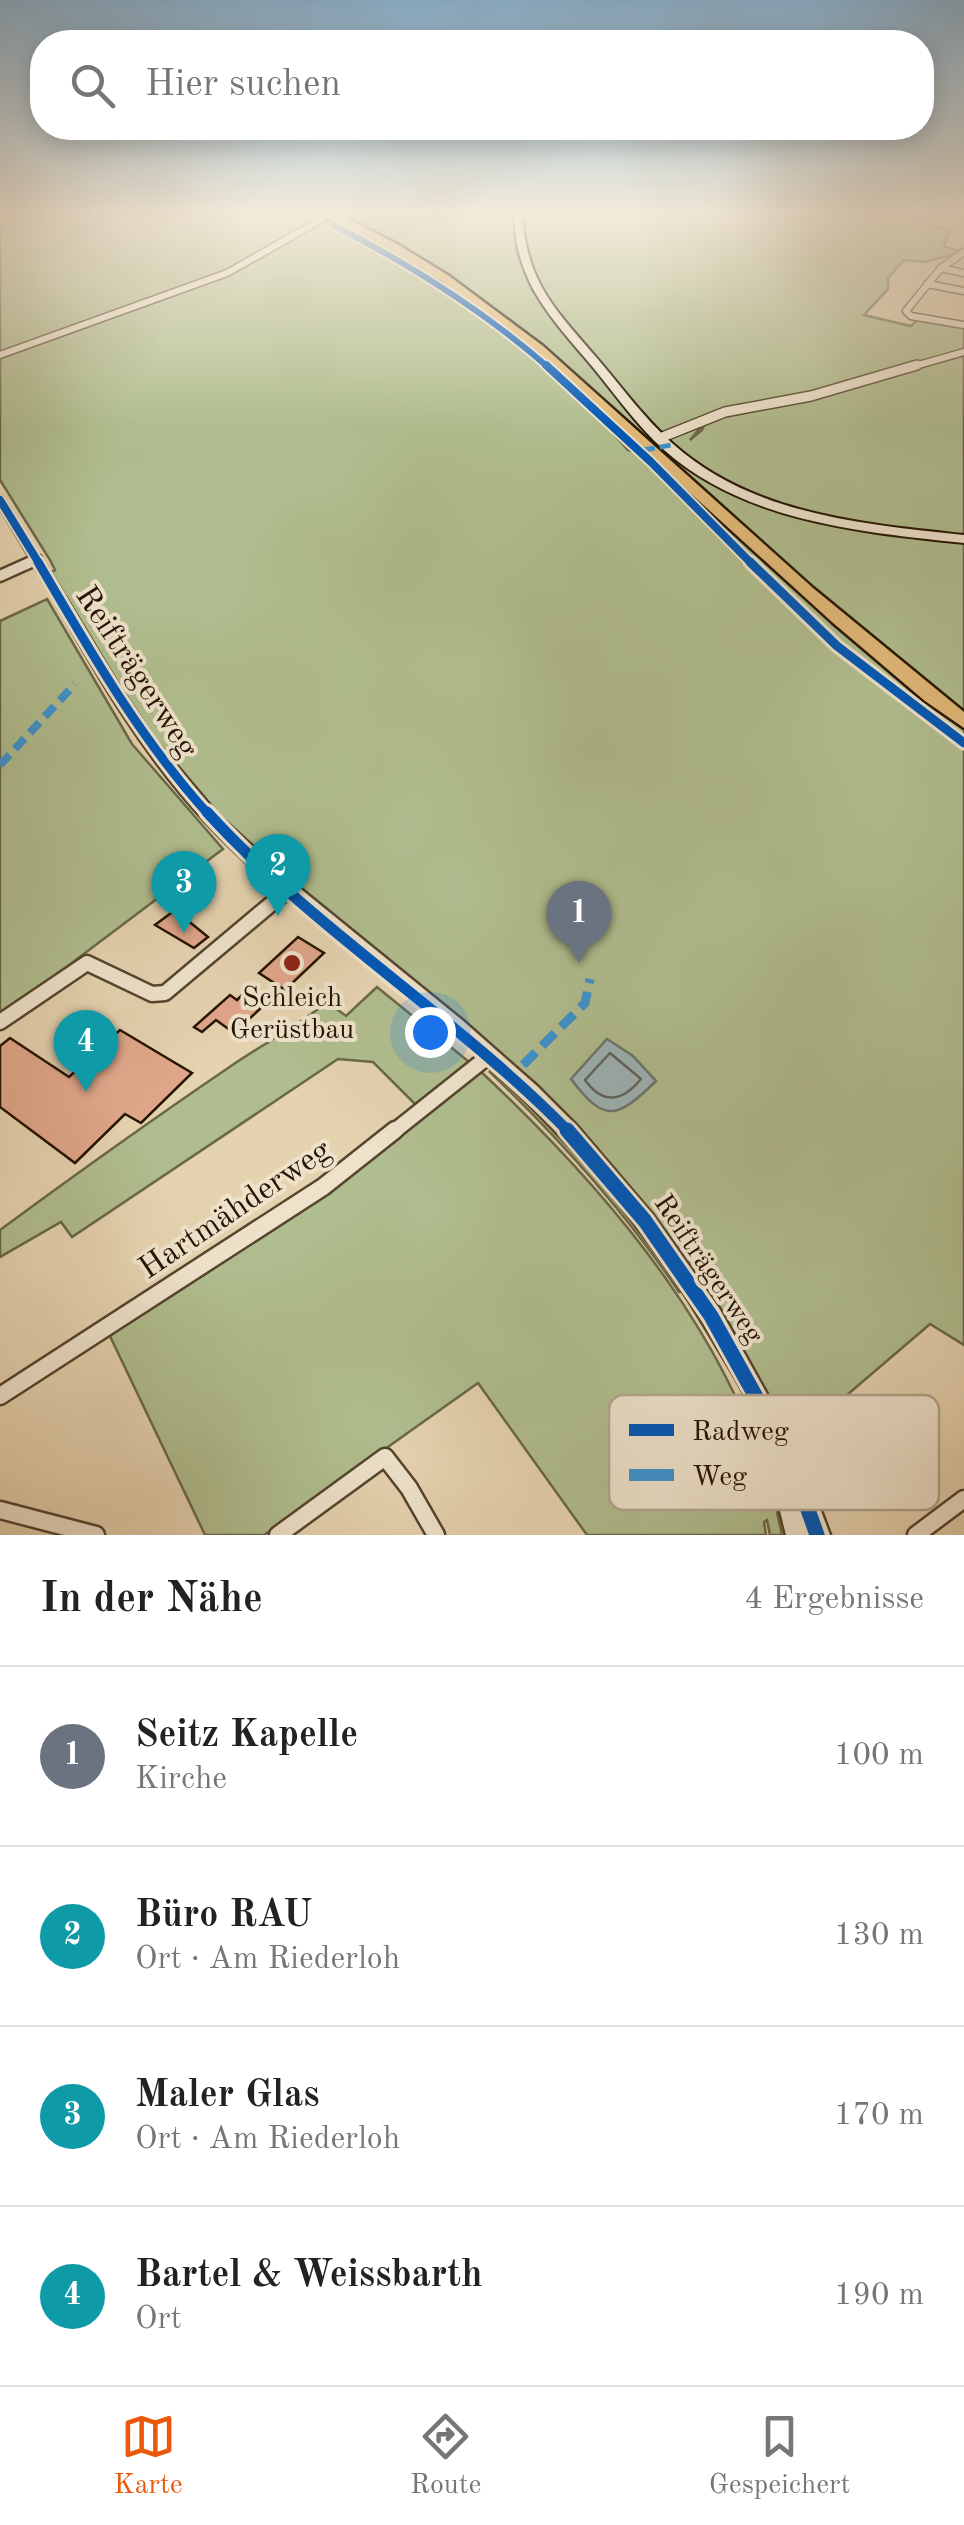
<!DOCTYPE html>
<html lang="de">
<meta charset="utf-8">
<style>
body{margin:0;font-family:"Old Standard TT",serif;background:#f2f2f2;color:#222}
.you{position:absolute;left:430px;top:1032px;width:35px;height:35px;margin:-25px;border:8px solid #fff;border-radius:50%;background:#1a73e8;box-shadow:0 0 0 15px #1a73e833}
.badge{display:grid;place-items:center;width:65px;height:65px;border-radius:50%;background:#ea580c;color:#fff;font-size:32px;font-weight:700}
.pin{position:absolute;translate:-50% -82px;filter:drop-shadow(0 2px 5px #0008)}
.pin::after{content:'';position:absolute;top:52px;width:35px;height:30px;background:inherit;clip-path:polygon(0 0,100% 0,50% 100%)}
.list{margin:0;padding:0;list-style:none}
h2{display:flex;justify-content:space-between;align-items:center;height:130px;margin:0;padding:0 40px;font-size:42px}
h2 small{font-size:32px;font-weight:400;color:#767676}
.list li{display:grid;grid-template-columns:65px 1fr auto;gap:30px;align-items:center;box-sizing:border-box;height:180px;padding:0 40px;border-top:2px solid #e0e0e0}
.list b{display:block;font-size:38px;white-space:nowrap}
.list p{margin:0;font-size:32px;white-space:nowrap;color:#767676}
.list em{font-size:32px;font-style:normal;color:#767676}
.icon{flex:none;width:55px;height:55px;fill:none;stroke:currentColor;stroke-width:2;stroke-linecap:round;stroke-linejoin:round}
.map{position:relative;flex:none;width:964px;height:1535px;overflow:hidden}
.search{position:absolute;background:#fff;box-shadow:0 5px 25px #0003;left:30px;right:30px;top:30px;height:110px;display:flex;align-items:center;gap:25px;box-sizing:border-box;padding:0 35px;border-radius:40px;color:#767676;font-size:38px}
.sheet{height:850px;background:#fff}
nav{display:flex;justify-content:space-around;align-items:center;box-sizing:border-box;height:140px;border-top:2px solid #e0e0e0;background:#fff;font-size:28px;color:#767676}
nav a{display:grid;justify-items:center;gap:5px}
nav .on{color:#ea580c}
.map>svg:first-child{display:block}
.green{fill:#b0bd8e;stroke:#6a6848;stroke-width:2.5;fill-rule:evenodd}
.water{fill:#9cb4b7;stroke:#6c746f;stroke-width:2.5}
.lines{fill:none;stroke-linecap:round;stroke-linejoin:round}
.shore{stroke:#60645d;stroke-width:2.5}
.building{fill:#e0a68a;stroke:#251403;stroke-width:2.5}
.minor-far4-casing{stroke:#55442e;stroke-width:9}
.minor-far3-casing{stroke:#55442e;stroke-width:12}
.minor-far2-casing{stroke:#55442e;stroke-width:15}
.minor-far1-casing{stroke:#55442e;stroke-width:19}
.minor-casing{stroke:#55442e;stroke-width:21}
.tertiary-casing{stroke:#55442e;stroke-width:5}
.secondary-casing{stroke:#251403;stroke-width:4}
.trunk-casing{stroke:#251403;stroke-width:5}
.minor-far4{stroke:#eee2cb;stroke-width:6}
.minor-far3{stroke:#eee2cb;stroke-width:9}
.minor-far2{stroke:#eee2cb;stroke-width:10}
.minor-far1{stroke:#eee2cb;stroke-width:14}
.minor{stroke:#eee2cb;stroke-width:16}
.tertiary{fill:#eee2cb;fill-rule:evenodd}
.secondary{fill:#eee2cb;fill-rule:evenodd}
.trunk{fill:#e2b978;fill-rule:evenodd}
.trunk-bridge-casing{stroke:#251403;stroke-width:14;stroke-linecap:butt}
.trunk-bridge{stroke:#e2b978;stroke-width:11}
.quiet-far2{stroke:#3b93d1;stroke-width:5;stroke-dasharray:11 5;stroke-linecap:butt}
.quiet-far1{stroke:#3b93d1;stroke-width:8;stroke-dasharray:14 8;stroke-linecap:butt}
.quiet{stroke:#3b93d1;stroke-width:9;stroke-dasharray:18 9;stroke-linecap:butt}
.cycleway-far4-casing{stroke:#eee2cb;stroke-width:10}
.cycleway-far3-casing{stroke:#eee2cb;stroke-width:12}
.cycleway-far2-casing{stroke:#eee2cb;stroke-width:15}
.cycleway-far1-casing{stroke:#eee2cb;stroke-width:18}
.cycleway-casing{stroke:#eee2cb;stroke-width:21}
.cycleway-far4{stroke:#0057b8;stroke-width:6}
.cycleway-far3{stroke:#0057b8;stroke-width:8}
.cycleway-far2{stroke:#0057b8;stroke-width:9}
.cycleway-far1{stroke:#0057b8;stroke-width:11}
.cycleway{stroke:#0057b8;stroke-width:15}
.poi-dot{fill:#8f2418;stroke:#eee2cb;stroke-width:4}
.labels{text-anchor:middle;stroke-width:8;stroke-linejoin:round;paint-order:stroke}
.poi-label{font-size:28px;fill:#251403;stroke:#eee2cb}
.street-label{font-size:28px;fill:#251403;stroke:#eee2cb}
.near-street-label{font-size:32px;fill:#251403;stroke:#eee2cb}
.key{fill:#eee2cb;stroke:#b2a48f;stroke-width:2.5}
.key-label{font-size:28px;fill:#251403}
</style>
<div class="map">
<svg width="964" height="1535" viewBox="0 0 964 1535">
<rect width="100%" height="100%" fill="#e5d2af"/>
<filter id="stains"><feTurbulence type="fractalNoise" baseFrequency=".002" numOctaves="4"/><feColorMatrix values="0 0 0 0 .2 0 0 0 0 .09 0 0 0 0 .02 0 0 0 .5 -.17"/></filter>
<radialGradient id="worn" r=".72"><stop offset=".6" stop-color="#630" stop-opacity="0"/><stop offset="1" stop-color="#630" stop-opacity=".3"/></radialGradient>
<g class="green">
<polygon points="0,212 321,212 329,215 226,273 0,353"/>
<path d="M338,212H516V250L532,290L655,439L700,474L781,509L786,507L705,472L665,440L705,422L690,440L702,430L707,418L669,433L657,431L537,289L523,259L520,212H902L919,214L910,222L950,229L944,246L962,252L925,262L904,260L888,278V289L864,315L911,326L920,317L964,325V716C906,670 848,624 794,575C647,441 516,300 335,214Z"/>
<path d="M331,216L417,262L518,334L803,596L964,729V1345L930,1324L792,1442L713,1301L628,1189L219,818L148,736L50,573L55,570L50,560L0,480V356L256,261ZM494,324L638,449L848,656L635,452L628,450L590,408Z"/>
<polygon points="47,599 132,744 223,849 0,1017 0,621"/>
<path d="M377,987L474,1066L419,1108L373,1062L338,1059L72,1237L61,1222L0,1257V1230C76,1174 153,1119 231,1066C263,1044 297,1027 327,1002L346,1016Z"/>
<path d="M478,1069C612,1194 746,1351 782,1535H770L767,1520L764,1522L766,1535H587L478,1383L264,1535H205L108,1332Z"/>
<path d="M489,1071C533,1085 655,1248 683,1291L679,1292C625,1211 560,1139 489,1071Z"/>
</g>
<path class="water" d="M607,1039L633,1056L656,1081C617,1119 605,1124 571,1079Z"/>
<g class="lines">
<path class="shore" d="M610,1053L641,1079C622,1102 603,1105 585,1080Z"/>
</g>
<g class="building">
<polygon points="175,910 208,937 194,948 155,925"/>
<polygon points="298,937 324,953 285,990 259,973"/>
<polygon points="230,995 237,1000 242,995 261,1008 234,1033 216,1020 202,1032 194,1027"/>
<polygon points="120,1030 192,1073 141,1123 125,1114 75,1163 0,1107 0,1046 10,1038 69,1077"/>
</g>
<g class="lines">
<defs>
<g id="minor-far4">
<polyline points="906,212 964,217"/>
<polyline points="964,252 941,268 906,311 911,316 964,325"/>
<polyline points="941,268 964,273"/>
<polyline points="927,284 964,291"/>
<polyline points="0,355 227,273 335,212"/>
<polyline points="908,368 964,352"/>
</g>
<g id="minor-far3">
<polyline points="660,438 725,412 811,396 917,365"/>
<polyline points="0,500 39,565"/>
<polyline points="25,565 38,559"/>
</g>
<g id="minor-far2">
<polyline points="38,562 59,597"/>
<polyline points="0,576 31,562"/>
</g>
<g id="minor-far1">
<polyline points="0,1022 87,963 152,994 165,993 289,889"/>
<polyline points="392,1133 490,1055"/>
</g>
<g id="minor">
<polyline points="0,1396 323,1187 395,1130"/>
<polyline points="0,1510 96,1535"/>
<polyline points="278,1535 385,1457 409,1488 436,1535"/>
<polyline points="916,1535 964,1499"/>
</g>
<path id="tertiary" d="M59,593L65,597L118,685L153,738L219,816L286,877L462,1020L537,1086L577,1126L652,1214L719,1308L773,1405L787,1420L830,1535H786C776,1496 768,1456 755,1418C745,1390 727,1364 712,1338C643,1220 551,1117 447,1029C366,961 278,899 206,822C143,755 98,676 53,597Z"/>
<path id="secondary" d="M514,212H522C526,281 553,307 596,357C621,386 643,417 672,443C752,515 862,524 964,535V543C860,532 746,522 664,450C634,423 611,388 585,358C544,310 515,277 514,212Z"/>
<polygon id="trunk" points="338,214 397,244 449,276 543,346 813,588 964,712 964,728 925,701 832,622 534,351 441,281 334,219"/>
</defs>
<use href="#minor-far4" class="minor-far4-casing"/>
<use href="#minor-far3" class="minor-far3-casing"/>
<use href="#minor-far2" class="minor-far2-casing"/>
<use href="#minor-far1" class="minor-far1-casing"/>
<use href="#minor" class="minor-casing"/>
<use href="#tertiary" class="tertiary-casing"/>
<use href="#secondary" class="secondary-casing"/>
<use href="#trunk" class="trunk-casing"/>
<use href="#minor-far4" class="minor-far4"/>
<use href="#minor-far3" class="minor-far3"/>
<use href="#minor-far2" class="minor-far2"/>
<use href="#minor-far1" class="minor-far1"/>
<use href="#minor" class="minor"/>
<use href="#tertiary" class="tertiary"/>
<use href="#secondary" class="secondary"/>
<use href="#trunk" class="trunk"/>
<defs>
<polyline id="trunk-bridge" points="325,212 338,217"/>
</defs>
<use href="#trunk-bridge" class="trunk-bridge-casing"/>
<use href="#trunk-bridge" class="trunk-bridge"/>
<polyline class="quiet-far2" points="644,450 671,445"/>
<polyline class="quiet-far1" points="0,765 75,684"/>
<polyline class="quiet" points="523,1065 585,1003 590,979"/>
<defs>
<path id="cycleway-far4" d="M333,225C411,265 483,310 549,368"/>
<g id="cycleway-far3">
<polyline points="546,365 651,462 753,565"/>
<polyline points="0,500 40,565"/>
</g>
<g id="cycleway-far2">
<path d="M38,562C90,651 140,739 209,815"/>
<polyline points="750,562 837,646 964,743"/>
</g>
<path id="cycleway-far1" d="M207,812C315,931 457,1017 570,1133"/>
<polyline id="cycleway" points="567,1130 645,1221 711,1316 765,1413 779,1428 817,1535"/>
</defs>
<use href="#cycleway-far4" class="cycleway-far4-casing"/>
<use href="#cycleway-far3" class="cycleway-far3-casing"/>
<use href="#cycleway-far2" class="cycleway-far2-casing"/>
<use href="#cycleway-far1" class="cycleway-far1-casing"/>
<use href="#cycleway" class="cycleway-casing"/>
<use href="#cycleway-far4" class="cycleway-far4"/>
<use href="#cycleway-far3" class="cycleway-far3"/>
<use href="#cycleway-far2" class="cycleway-far2"/>
<use href="#cycleway-far1" class="cycleway-far1"/>
<use href="#cycleway" class="cycleway"/>
</g>
<linearGradient id="sky" x2="0" y2="1"><stop stop-color="#89b4d4"/><stop offset="0.5" stop-color="#f3ebdb"/><stop offset="1" stop-color="#f3ebdb" stop-opacity="0"/></linearGradient>
<rect width="964" height="427" fill="url(#sky)"/>
<circle class="poi-dot" cx="292" cy="963" r="10"/>
<g class="labels">
<g class="poi-label">
<text x="292" y="1006">Schleich<tspan x="292" dy="32">Gerüstbau</tspan></text>
</g>
<g class="street-label">
<text transform="translate(710 1268) rotate(56)" y="10">Reifträgerweg</text>
</g>
<g class="near-street-label">
<text transform="translate(138 671) rotate(57)" y="11">Reifträgerweg</text>
<text transform="translate(234 1208) rotate(-34)" y="11">Hartmähderweg</text>
</g>
</g>
<rect x="609" y="1395" width="330" height="115" rx="15" class="key"/>
<rect x="629" y="1424" width="45" height="12" fill="#0057b8"/>
<rect x="629" y="1469" width="45" height="12" fill="#3b93d1"/>
<g class="key-label">
<text x="692" y="1440">Radweg</text>
<text x="692" y="1485">Weg</text>
</g>
<rect width="100%" height="100%" filter="url(#stains)"/>
<rect width="100%" height="100%" fill="url(#worn)"/>
</svg>
<div class="you"></div>
<div class="pin badge" style="left:579px;top:963px;background:#6b7280">1</div>
<div class="pin badge" style="left:278px;top:916px;background:#0f9aa8">2</div>
<div class="pin badge" style="left:184px;top:933px;background:#0f9aa8">3</div>
<div class="pin badge" style="left:86px;top:1092px;background:#0f9aa8">4</div>
<div class="search"><svg class="icon" aria-label="search" viewBox="0 0 24 24"><circle cx="10" cy="10" r="6"/><path d="M15 15l6 6"/></svg>Hier suchen</div>
</div>
<section class="sheet">
<h2>In der Nähe<small>4 Ergebnisse</small></h2>
<ul class="list">
<li><span class="badge" style="background:#6b7280">1</span><div><b>Seitz Kapelle</b><p>Kirche</p></div><em>100 m</em></li>
<li><span class="badge" style="background:#0f9aa8">2</span><div><b>Büro RAU</b><p>Ort · Am Riederloh</p></div><em>130 m</em></li>
<li><span class="badge" style="background:#0f9aa8">3</span><div><b>Maler Glas</b><p>Ort · Am Riederloh</p></div><em>170 m</em></li>
<li><span class="badge" style="background:#0f9aa8">4</span><div><b>Bartel &amp; Weissbarth</b><p>Ort</p></div><em>190 m</em></li>
</ul>
</section>
<nav>
<a class="on"><svg class="icon" aria-label="map" viewBox="0 0 24 24"><path d="M3 6l6-2 6 2 6-2v14l-6 2-6-2-6 2zM9 4v14M15 6v14"/></svg>Karte</a>
<a><svg class="icon" aria-label="directions" viewBox="0 0 24 24"><path d="M12 3l9 9-9 9-9-9zM9 14v-3h6M13 9l2 2-2 2"/></svg>Route</a>
<a><svg class="icon" aria-label="saved" viewBox="0 0 24 24"><path d="M7 4h10v16l-5-4-5 4z"/></svg>Gespeichert</a>
</nav>
